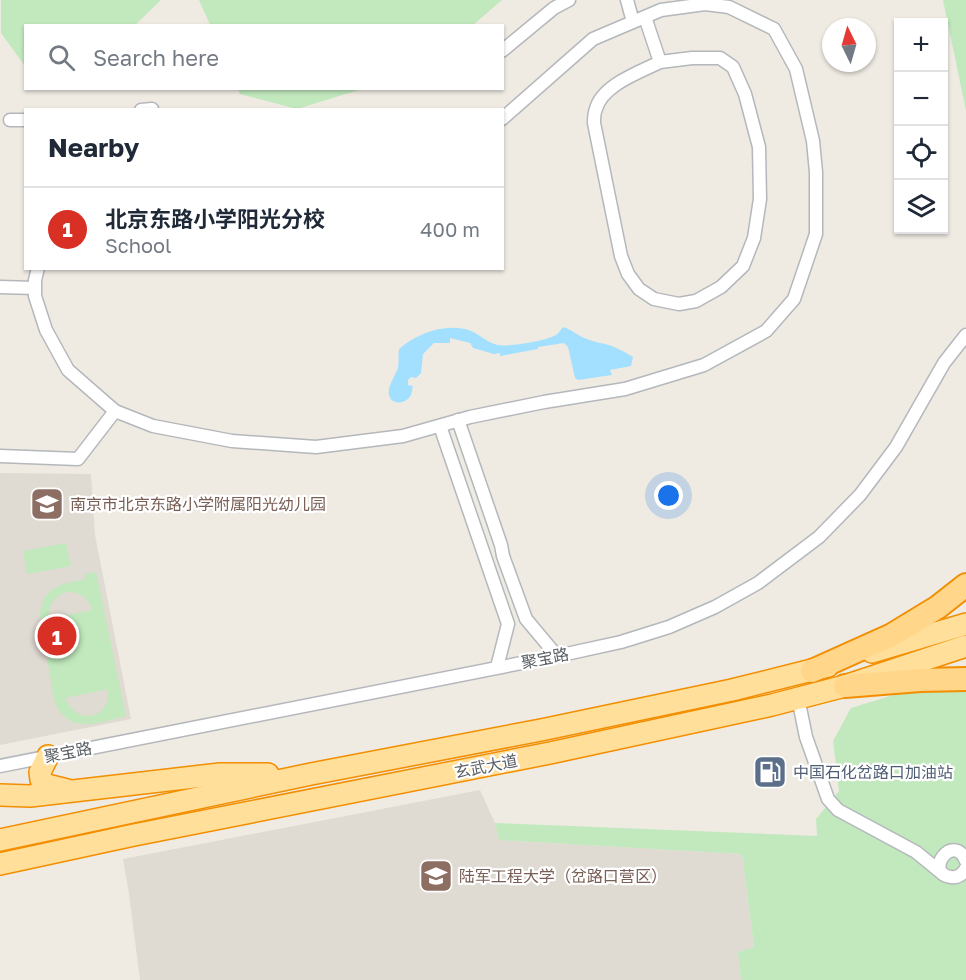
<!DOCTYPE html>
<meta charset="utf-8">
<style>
body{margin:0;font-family:"Golos Text","Noto Sans SC",sans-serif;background:#f6f6f7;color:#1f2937}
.controls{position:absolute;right:18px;top:18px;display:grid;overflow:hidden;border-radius:0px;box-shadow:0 2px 4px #0004}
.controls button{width:54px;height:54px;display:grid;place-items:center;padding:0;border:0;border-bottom:2px solid #e0e1e3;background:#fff;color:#1f2937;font:30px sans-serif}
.compass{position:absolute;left:822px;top:18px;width:54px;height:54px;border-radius:50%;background:#fff;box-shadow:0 2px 4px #0004;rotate:355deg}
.you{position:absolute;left:669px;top:496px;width:21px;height:21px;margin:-15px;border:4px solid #fff;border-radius:50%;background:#1a73e8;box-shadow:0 0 0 9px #1a73e833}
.badge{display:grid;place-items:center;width:39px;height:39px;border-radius:50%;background:#d93025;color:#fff;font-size:20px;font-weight:700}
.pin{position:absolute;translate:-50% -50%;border:3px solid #fff;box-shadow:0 2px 6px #0006}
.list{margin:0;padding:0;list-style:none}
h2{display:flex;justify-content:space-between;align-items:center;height:78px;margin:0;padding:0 24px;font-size:26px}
h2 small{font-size:20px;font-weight:400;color:#747a83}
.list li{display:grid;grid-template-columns:39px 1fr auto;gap:18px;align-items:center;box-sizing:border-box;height:84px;padding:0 24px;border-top:2px solid #e0e1e3}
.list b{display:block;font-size:22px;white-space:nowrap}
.list p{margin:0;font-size:20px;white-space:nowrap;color:#747a83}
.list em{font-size:20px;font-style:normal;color:#747a83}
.icon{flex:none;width:33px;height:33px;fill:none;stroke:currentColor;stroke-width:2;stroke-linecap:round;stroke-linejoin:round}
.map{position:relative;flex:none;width:966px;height:980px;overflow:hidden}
.search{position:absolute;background:#fff;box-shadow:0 2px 4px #0004;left:24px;top:24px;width:480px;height:66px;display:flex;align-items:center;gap:15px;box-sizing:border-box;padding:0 21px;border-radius:0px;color:#747a83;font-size:22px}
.panel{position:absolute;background:#fff;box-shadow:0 2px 4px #0004;left:24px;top:108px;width:480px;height:162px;border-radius:0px}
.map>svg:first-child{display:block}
.education{fill:#dfdad2}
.green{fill:#c1e9bd;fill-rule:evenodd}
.water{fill:#a3e0ff}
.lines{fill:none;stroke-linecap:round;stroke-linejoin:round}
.minor-casing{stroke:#b4b7bb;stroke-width:15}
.trunk-casing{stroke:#f28e00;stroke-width:24}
.motorway-casing{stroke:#f28e00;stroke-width:26}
.minor{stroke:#fff;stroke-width:12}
.trunk{stroke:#ffdf99;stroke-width:21}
.motorway{stroke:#ffd68a;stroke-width:22}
.labels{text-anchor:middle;stroke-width:4.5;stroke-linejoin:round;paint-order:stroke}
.education-label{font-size:16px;fill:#785e54;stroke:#fff;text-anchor:start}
.street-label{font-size:16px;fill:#5b6065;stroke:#fff}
.service-label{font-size:16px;fill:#4e5e75;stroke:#fff;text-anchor:start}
</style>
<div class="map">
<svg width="966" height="980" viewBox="0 0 966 980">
<rect width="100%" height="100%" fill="#efebe3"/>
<g class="education">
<polygon points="0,473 91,474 95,535 131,719 0,745"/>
<polygon points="480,790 495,823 499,840 742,854 754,948 738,952 741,980 140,980 129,894 123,859"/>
</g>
<g class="green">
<polygon points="1,0 161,0 135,25 26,26 25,66 1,33"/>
<polygon points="199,0 502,0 472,26 210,25"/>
<polygon points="943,0 966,0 966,111"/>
<polygon points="238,89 362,89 297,109 240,94"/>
<polygon points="66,543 71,566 27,574 23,551"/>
<path d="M96,572L126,716C98,723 67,736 54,700L40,614C43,586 62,584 85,579V574ZM66,592C79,591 89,597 92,610L49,619C47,605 54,597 66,592ZM108,689C111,719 78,727 65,698Z"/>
<polygon points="966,687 966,980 741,980 738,952 754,947 742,854 499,840 495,823 817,836 816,819 839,791 833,741 851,708 913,689"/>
</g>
<path class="water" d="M563,327C571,329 577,335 584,338C593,342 603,343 612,346C619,349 627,353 633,357L631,366L610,370L612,375L578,380L575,378L568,347L564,343L538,347V349L500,356V353L494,354L473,348L470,343L450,338V343H434L423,354L421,373L416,378L411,377L408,380V385L413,386C412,389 412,392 411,395C406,404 392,406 389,395C387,387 395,376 398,368C399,362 398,356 399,349C416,334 442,324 465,329C477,331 486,343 498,345C509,347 544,341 554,336C559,334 560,330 563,327Z"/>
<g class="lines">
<defs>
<g id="minor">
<polyline points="627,0 633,22"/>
<path d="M645,17L660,62C640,72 602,85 596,109C594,113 594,118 594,123L621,256L628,274L639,289L654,299L679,304L696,301L721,287L743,266L754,238L760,199L759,147L745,94L733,67L720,58H692L660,62"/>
<polyline points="502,51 554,8 569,0"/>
<polyline points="141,110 152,109"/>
<polyline points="10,120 26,120"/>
<polyline points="38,268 35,280 35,296 46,330 68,370 115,411 153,426 232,441 316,447 403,436 470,417 544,402 625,389 704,365 766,331 794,299 816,234 816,172 813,141 796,69 774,29 729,7 705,4 661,10 593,39 502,119"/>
<polyline points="0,287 35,288"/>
<polyline points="458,420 501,545 503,556 526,619 557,656"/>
<polyline points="440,426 508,624 497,667"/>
<polyline points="0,456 78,459 115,411"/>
<polyline points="798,698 806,737 828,799 838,810 916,852 943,874"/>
<polyline points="0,766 557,656 621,642 669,627 715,607 758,583 819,537 860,495 896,447 944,363 966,335"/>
<path d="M966,861C953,831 923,873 951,877C958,878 963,874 966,868"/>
</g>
<g id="trunk">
<polyline points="872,652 966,624"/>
<polyline points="48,756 40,772 41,780 47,785 67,790"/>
<polyline points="0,795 30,796 220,774 268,774"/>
<polyline points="0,840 311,774 541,730 732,690 828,666"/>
<polyline points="0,864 134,835 550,753 772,705 845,686 966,646"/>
</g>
<g id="motorway">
<polyline points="812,671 892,635 938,607 966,585"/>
<polyline points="845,686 920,680 966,679"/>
</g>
</defs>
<use href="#minor" class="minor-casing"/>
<use href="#trunk" class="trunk-casing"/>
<use href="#motorway" class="motorway-casing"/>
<use href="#minor" class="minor"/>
<use href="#trunk" class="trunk"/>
<use href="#motorway" class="motorway"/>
</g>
<defs>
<symbol id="school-square" viewBox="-11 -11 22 22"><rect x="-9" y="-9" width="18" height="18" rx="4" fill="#8d6e63" stroke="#fff"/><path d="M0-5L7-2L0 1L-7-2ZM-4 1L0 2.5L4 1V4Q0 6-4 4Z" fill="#fff"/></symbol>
<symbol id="fuel-square" viewBox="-11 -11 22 22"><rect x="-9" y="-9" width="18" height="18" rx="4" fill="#5c6f8a" stroke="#fff"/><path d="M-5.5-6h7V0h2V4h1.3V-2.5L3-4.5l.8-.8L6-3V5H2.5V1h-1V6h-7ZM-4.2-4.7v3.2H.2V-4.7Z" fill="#fff"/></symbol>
<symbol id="university-square" viewBox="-11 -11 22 22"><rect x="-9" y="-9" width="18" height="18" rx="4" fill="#8d6e63" stroke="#fff"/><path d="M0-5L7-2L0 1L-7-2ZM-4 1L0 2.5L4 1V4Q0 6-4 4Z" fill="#fff"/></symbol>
</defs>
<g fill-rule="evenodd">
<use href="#school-square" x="28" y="485" width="38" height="38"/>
<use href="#fuel-square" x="751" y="753" width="38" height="38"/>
<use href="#university-square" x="417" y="857" width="38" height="38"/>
</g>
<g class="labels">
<g class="education-label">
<text x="70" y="510">南京市北京东路小学附属阳光幼儿园</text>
<text x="459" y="882">陆军工程大学（岔路口营区）</text>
</g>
<g class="street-label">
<text transform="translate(545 658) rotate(-11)" y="6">聚宝路</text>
<text transform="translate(68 752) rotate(-11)" y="6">聚宝路</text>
<text transform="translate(486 766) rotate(-11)" y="6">玄武大道</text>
</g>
<g class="service-label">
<text x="793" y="778">中国石化岔路口加油站</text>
</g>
</g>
</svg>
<div class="controls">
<button>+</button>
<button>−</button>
<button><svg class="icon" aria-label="locate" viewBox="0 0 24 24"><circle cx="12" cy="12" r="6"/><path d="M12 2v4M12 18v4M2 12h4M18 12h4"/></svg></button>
<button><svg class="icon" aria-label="layers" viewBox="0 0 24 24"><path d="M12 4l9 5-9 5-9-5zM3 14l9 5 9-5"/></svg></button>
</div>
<svg class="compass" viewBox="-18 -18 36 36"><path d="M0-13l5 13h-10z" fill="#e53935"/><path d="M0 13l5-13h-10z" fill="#747a83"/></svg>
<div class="you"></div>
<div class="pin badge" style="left:57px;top:636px">1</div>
<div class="search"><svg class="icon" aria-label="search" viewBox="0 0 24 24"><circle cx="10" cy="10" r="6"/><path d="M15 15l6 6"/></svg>Search here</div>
<section class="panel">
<h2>Nearby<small></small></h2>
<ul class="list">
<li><span class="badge">1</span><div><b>北京东路小学阳光分校</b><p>School</p></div><em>400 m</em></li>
</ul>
</section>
</div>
